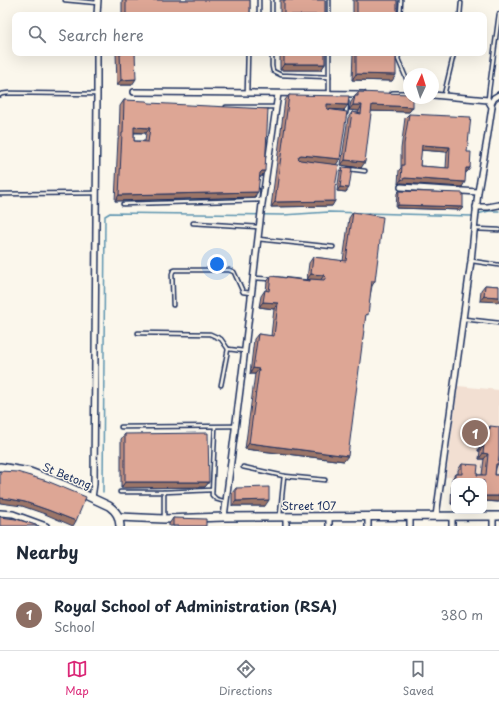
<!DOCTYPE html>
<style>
body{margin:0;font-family:"Playpen Sans",sans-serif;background:#f2f2f3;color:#1f2937}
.controls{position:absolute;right:12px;bottom:12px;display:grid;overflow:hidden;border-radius:8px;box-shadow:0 4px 16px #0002}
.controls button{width:36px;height:36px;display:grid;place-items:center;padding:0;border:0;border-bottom:1px solid #e0e1e3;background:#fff;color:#1f2937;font:20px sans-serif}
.compass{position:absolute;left:403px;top:68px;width:36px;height:36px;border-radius:50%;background:#fff;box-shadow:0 4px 16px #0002;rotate:4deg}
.you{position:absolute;left:217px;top:264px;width:14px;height:14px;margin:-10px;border:3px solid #fff;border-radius:50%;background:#1a73e8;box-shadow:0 0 0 6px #1a73e833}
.badge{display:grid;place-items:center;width:26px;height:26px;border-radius:50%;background:#db2777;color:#fff;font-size:13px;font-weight:700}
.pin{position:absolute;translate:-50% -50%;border:2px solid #fff;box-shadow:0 1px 4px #0006}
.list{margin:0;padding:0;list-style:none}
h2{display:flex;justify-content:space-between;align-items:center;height:52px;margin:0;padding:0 16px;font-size:17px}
h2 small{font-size:13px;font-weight:400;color:#747a83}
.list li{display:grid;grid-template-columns:26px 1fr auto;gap:12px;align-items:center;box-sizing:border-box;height:72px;padding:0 16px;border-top:1px solid #e0e1e3}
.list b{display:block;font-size:15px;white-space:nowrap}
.list p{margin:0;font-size:13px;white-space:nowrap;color:#747a83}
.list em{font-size:13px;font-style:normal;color:#747a83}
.icon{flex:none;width:22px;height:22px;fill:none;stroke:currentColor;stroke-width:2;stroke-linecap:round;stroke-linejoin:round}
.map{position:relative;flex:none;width:499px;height:526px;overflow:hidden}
.search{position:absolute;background:#fff;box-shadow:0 4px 16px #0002;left:12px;right:12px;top:12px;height:44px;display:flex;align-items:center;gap:10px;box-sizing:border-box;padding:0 14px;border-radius:8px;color:#747a83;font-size:15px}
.sheet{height:124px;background:#fff}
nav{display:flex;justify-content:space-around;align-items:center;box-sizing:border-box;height:56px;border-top:1px solid #e0e1e3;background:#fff;font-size:11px;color:#747a83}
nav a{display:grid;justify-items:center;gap:2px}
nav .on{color:#db2777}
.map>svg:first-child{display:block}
.built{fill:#f2dfd2}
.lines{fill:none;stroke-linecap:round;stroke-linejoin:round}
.stream{stroke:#5d94b0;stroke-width:1.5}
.lane-casing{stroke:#1b2f5e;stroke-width:5.5}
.street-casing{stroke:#1b2f5e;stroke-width:8}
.secondary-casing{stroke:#1b2f5e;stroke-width:10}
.lane{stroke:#fbf7ec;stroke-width:2.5}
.street{stroke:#fbf7ec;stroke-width:5}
.secondary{stroke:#fbf7ec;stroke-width:7}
.wall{fill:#be8f80;stroke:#1b2f5e;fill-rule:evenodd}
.shaded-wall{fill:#9b7468;stroke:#1b2f5e}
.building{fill:#dda695;stroke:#1b2f5e;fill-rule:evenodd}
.labels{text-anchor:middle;stroke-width:3;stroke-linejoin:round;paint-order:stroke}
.street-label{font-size:11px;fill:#1b2f5e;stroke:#fbf7ec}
</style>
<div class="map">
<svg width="499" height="526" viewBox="0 0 499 526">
<rect width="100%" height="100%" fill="#fbf7ec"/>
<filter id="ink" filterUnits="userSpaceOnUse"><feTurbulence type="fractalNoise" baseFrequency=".025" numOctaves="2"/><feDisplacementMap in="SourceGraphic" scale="8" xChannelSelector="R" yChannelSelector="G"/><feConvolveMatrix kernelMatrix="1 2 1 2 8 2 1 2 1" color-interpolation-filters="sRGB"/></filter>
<g filter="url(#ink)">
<polygon class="built" points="458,386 499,390 499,477 446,477"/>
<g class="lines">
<g class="stream">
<polyline points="477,214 489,211 499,211"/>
<polyline points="103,492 105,216 110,213 283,215 329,212 472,216 474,216"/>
</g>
<defs>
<g id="lane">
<polyline points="65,0 98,3"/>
<polyline points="329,0 329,15"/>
<polyline points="259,15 259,0"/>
<polyline points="272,15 272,0"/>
<polyline points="400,15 401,0"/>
<polyline points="460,15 461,3"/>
<polyline points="272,53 272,66 273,71 281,75 329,77"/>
<polyline points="329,53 329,93"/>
<polyline points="399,53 398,59 409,85"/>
<polyline points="247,93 248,53"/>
<polyline points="0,95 1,94 9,93 97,94"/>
<polyline points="444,95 454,53"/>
<polyline points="488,100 489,90 499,14"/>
<polyline points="226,107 275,107"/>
<polyline points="346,113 347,102"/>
<polyline points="349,169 365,171"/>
<polyline points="0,194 96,193"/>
<polyline points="257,200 258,190"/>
<polyline points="123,204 262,200"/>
<polyline points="193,223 259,227"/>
<polyline points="475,229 499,230"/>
<polyline points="258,239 333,247"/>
<polyline points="472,261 499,265"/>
<polyline points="254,278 271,279"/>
<polyline points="173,305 172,274 173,271 175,270 229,270 234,272 243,292 251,293"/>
<polyline points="464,319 499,323"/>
<polyline points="138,333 210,334 221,339 228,349 244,351"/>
<polyline points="221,385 228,349"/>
<polyline points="121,427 235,426"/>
<polyline points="215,427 212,495 216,499 226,502"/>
<polyline points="243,467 284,476 280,515"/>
<polyline points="284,476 325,480"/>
<polyline points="120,492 164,492 164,518"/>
<polyline points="164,492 212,490"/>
</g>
<g id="street">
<polyline points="97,15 98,0"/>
<polyline points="134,92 363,94"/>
<polyline points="393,94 409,94"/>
<polyline points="433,95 488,100 492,107 487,140 478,192 471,261 436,516"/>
<polyline points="491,104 494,98 499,95"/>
<polyline points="401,187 478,192"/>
<polyline points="476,207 488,207 499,205"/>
<polyline points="92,498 94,484 97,94 97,53"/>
<polyline points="0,513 13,514 46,526"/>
<polyline points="224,517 242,374 262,204 278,94"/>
<polyline points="286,517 286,526"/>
<polyline points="329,517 329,526"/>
<polyline points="368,517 368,526"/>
<polyline points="410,526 410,516"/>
<polyline points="452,526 452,516"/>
<polyline points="493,526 493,516"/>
</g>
<g id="secondary">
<path d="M0,467L30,472L64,485L109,506C117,512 119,516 120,526"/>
<polyline points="119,517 164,519 224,517 499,516"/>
</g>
</defs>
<use href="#lane" class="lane-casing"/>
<use href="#street" class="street-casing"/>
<use href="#secondary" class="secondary-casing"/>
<use href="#lane" class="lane"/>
<use href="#street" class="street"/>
<use href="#secondary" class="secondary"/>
</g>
<g class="wall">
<rect x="122" y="0" width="128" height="15"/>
<rect x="280" y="0" width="45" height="15"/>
<rect x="353" y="0" width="44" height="15"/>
<polygon points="116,53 135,53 132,85 117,85"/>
<polygon points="280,53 325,53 325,64 321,70 280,70"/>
<polygon points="353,53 396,53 392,81 352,80"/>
<polygon points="358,92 413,107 409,112 371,111 361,168 341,165 348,118 352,112 358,113 359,111 349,110 351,102"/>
<polygon points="289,95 344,110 332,110 340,159 336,164 332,206 271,207 285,100"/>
<path d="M124,100L149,103L261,177H260L254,197L115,201L118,139L119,137L120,106ZM134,133H146L145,141H134Z"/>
<path d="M409,114L467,152L470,168L467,172H466L462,187L401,183L398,184L399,170L401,168V149L405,118ZM421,150L447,152L446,168L420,166Z"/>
<polygon points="343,167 346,192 337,191 340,171"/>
<polygon points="399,191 463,207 461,210 396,208 397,193"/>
<polygon points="353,212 375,281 372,286 365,319 344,461 245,449 255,374 250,374 254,339 258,334 271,336 274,309 259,307 261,296 265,290 266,291 267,282 271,276 309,280 310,280 307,279 309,263 313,257 343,261 349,218"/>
<polygon points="485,285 499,286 480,301 481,290"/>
<polygon points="490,426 499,461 496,468 495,475 499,475 499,502 484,501 484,481 454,481 454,504 451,504 452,479 455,474 458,474 458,470 462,464 477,475 482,475 484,459 479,459 480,451 478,451 479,442 481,440 481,435 485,429 488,429"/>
<polygon points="125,434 209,482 205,487 121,488 121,439"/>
<polygon points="236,488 265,506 232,506 232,493"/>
<polygon points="173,518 206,526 169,526 169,524"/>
</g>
<g class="shaded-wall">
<polygon points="284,64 325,64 321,70 280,70"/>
<polygon points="356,74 396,75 392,81 352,80"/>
<polygon points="136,79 132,85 117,85 121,80"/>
<polygon points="327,104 348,105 344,110 323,109"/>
<polygon points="353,105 362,105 359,111 349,110"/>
<polygon points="372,105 413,107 409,112 368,111"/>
<polygon points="134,127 150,128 146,133 130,132"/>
<polygon points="422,145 450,147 447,152 418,150"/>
<polygon points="301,155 340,159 336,165 297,160 299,156"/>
<polygon points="345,160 365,162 361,168 341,165"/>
<polygon points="466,168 470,168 467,172 463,172"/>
<polygon points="262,171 265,171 261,177 258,176 256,178"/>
<polygon points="405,178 465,182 462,187 401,183 398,184 401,180"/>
<polygon points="340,187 349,188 346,192 337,191"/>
<polygon points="258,192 254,197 115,201 119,195"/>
<polygon points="335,201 332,206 271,207 275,202"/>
<polygon points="398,205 463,207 461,210 396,208"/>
<polygon points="311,274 324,275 320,281 307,279"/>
<polygon points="484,296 499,297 499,302 480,301"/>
<polygon points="263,302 278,303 274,309 259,307"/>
<polygon points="253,368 259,369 255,374 250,374"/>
<polygon points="249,443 348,456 344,461 245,449"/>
<polygon points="482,445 484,445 480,451 478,451"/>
<polygon points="483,453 488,454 484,459 479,459"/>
<polygon points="125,482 209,482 205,487 121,488"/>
<polygon points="484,496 499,496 499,502 484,501"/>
<polygon points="0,498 10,499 25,502 48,510 76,521 73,526 45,514 22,506 0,503"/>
<polygon points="269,500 265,506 232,506 236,501"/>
<polygon points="454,500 454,504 451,504"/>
</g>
<g class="building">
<rect x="126" y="0" width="124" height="15"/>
<rect x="284" y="0" width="41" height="15"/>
<rect x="357" y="0" width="40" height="15"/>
<polygon points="120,53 135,53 136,79 121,80"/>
<rect x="284" y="53" width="41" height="11"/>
<polygon points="356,53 396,53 396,75 356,74"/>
<polygon points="358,92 409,94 409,98 413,98 413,107 372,105 365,162 345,160 352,112 361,114 362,105 353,105 355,96 358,96"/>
<polygon points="289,95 349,96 348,105 327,104 327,109 347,112 340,159 301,155 299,156 298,158 300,160 339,165 335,187 335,201 275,202"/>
<path d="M124,100L146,101L149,103L268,109L265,171H262L260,173L258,192L119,195L122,133H123ZM134,127L150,128L148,142L134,141Z"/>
<path d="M409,114L471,117L467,152H471L470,168H466L465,182L405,178L401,180L402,165H404V144ZM422,145L450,147L449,168L420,166Z"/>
<polygon points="343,167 352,168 349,188 340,187"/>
<polygon points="399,191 463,193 463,207 398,205"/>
<polygon points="353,212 383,217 375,281 372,281 368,315 366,314 348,456 249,443 259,369 253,368 258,334 274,336 278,303 263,302 265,290 269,291 271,276 310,281 310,279 324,280 326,277 324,275 311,274 313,257 346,261"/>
<polygon points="485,285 499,286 499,297 484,296"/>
<polygon points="490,426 499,427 499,456 498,464 496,464 495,475 499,475 499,496 484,496 484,481 455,481 455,474 462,474 462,464 478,465 477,475 486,475 488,454 483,453 484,445 482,445 483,437 484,437 485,429 490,429"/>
<polygon points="208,433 209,482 125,482 125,434"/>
<polygon points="0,471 17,472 47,481 86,497 76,521 48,510 25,502 10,499 0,498"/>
<polygon points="269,487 269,500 236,501 236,488"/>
<polygon points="0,517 16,519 39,526 0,526"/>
<polygon points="173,518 206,519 206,526 173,526"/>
</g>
</g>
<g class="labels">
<g class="street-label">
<text transform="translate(67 476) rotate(22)" y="4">St Betong</text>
<text x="309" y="510">Street 107</text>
</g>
</g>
</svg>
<div class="controls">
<button><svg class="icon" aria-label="locate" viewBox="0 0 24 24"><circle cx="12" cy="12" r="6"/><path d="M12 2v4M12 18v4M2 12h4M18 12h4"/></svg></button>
</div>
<svg class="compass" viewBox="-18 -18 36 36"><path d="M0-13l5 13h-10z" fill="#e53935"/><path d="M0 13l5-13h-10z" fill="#747a83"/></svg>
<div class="you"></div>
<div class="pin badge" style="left:475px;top:433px;background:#8d6e63">1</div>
<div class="search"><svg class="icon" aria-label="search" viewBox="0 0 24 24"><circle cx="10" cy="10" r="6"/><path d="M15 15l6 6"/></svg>Search here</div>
</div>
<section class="sheet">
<h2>Nearby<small></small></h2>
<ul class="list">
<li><span class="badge" style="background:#8d6e63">1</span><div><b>Royal School of Administration (RSA)</b><p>School</p></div><em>380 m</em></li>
</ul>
</section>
<nav>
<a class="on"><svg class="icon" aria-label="map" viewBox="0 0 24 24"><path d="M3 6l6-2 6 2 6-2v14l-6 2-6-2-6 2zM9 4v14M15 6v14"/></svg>Map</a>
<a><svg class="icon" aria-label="directions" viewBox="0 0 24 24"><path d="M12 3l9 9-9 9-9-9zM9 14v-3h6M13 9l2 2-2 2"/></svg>Directions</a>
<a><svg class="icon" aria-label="saved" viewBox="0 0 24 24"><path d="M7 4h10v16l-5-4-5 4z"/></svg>Saved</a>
</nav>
